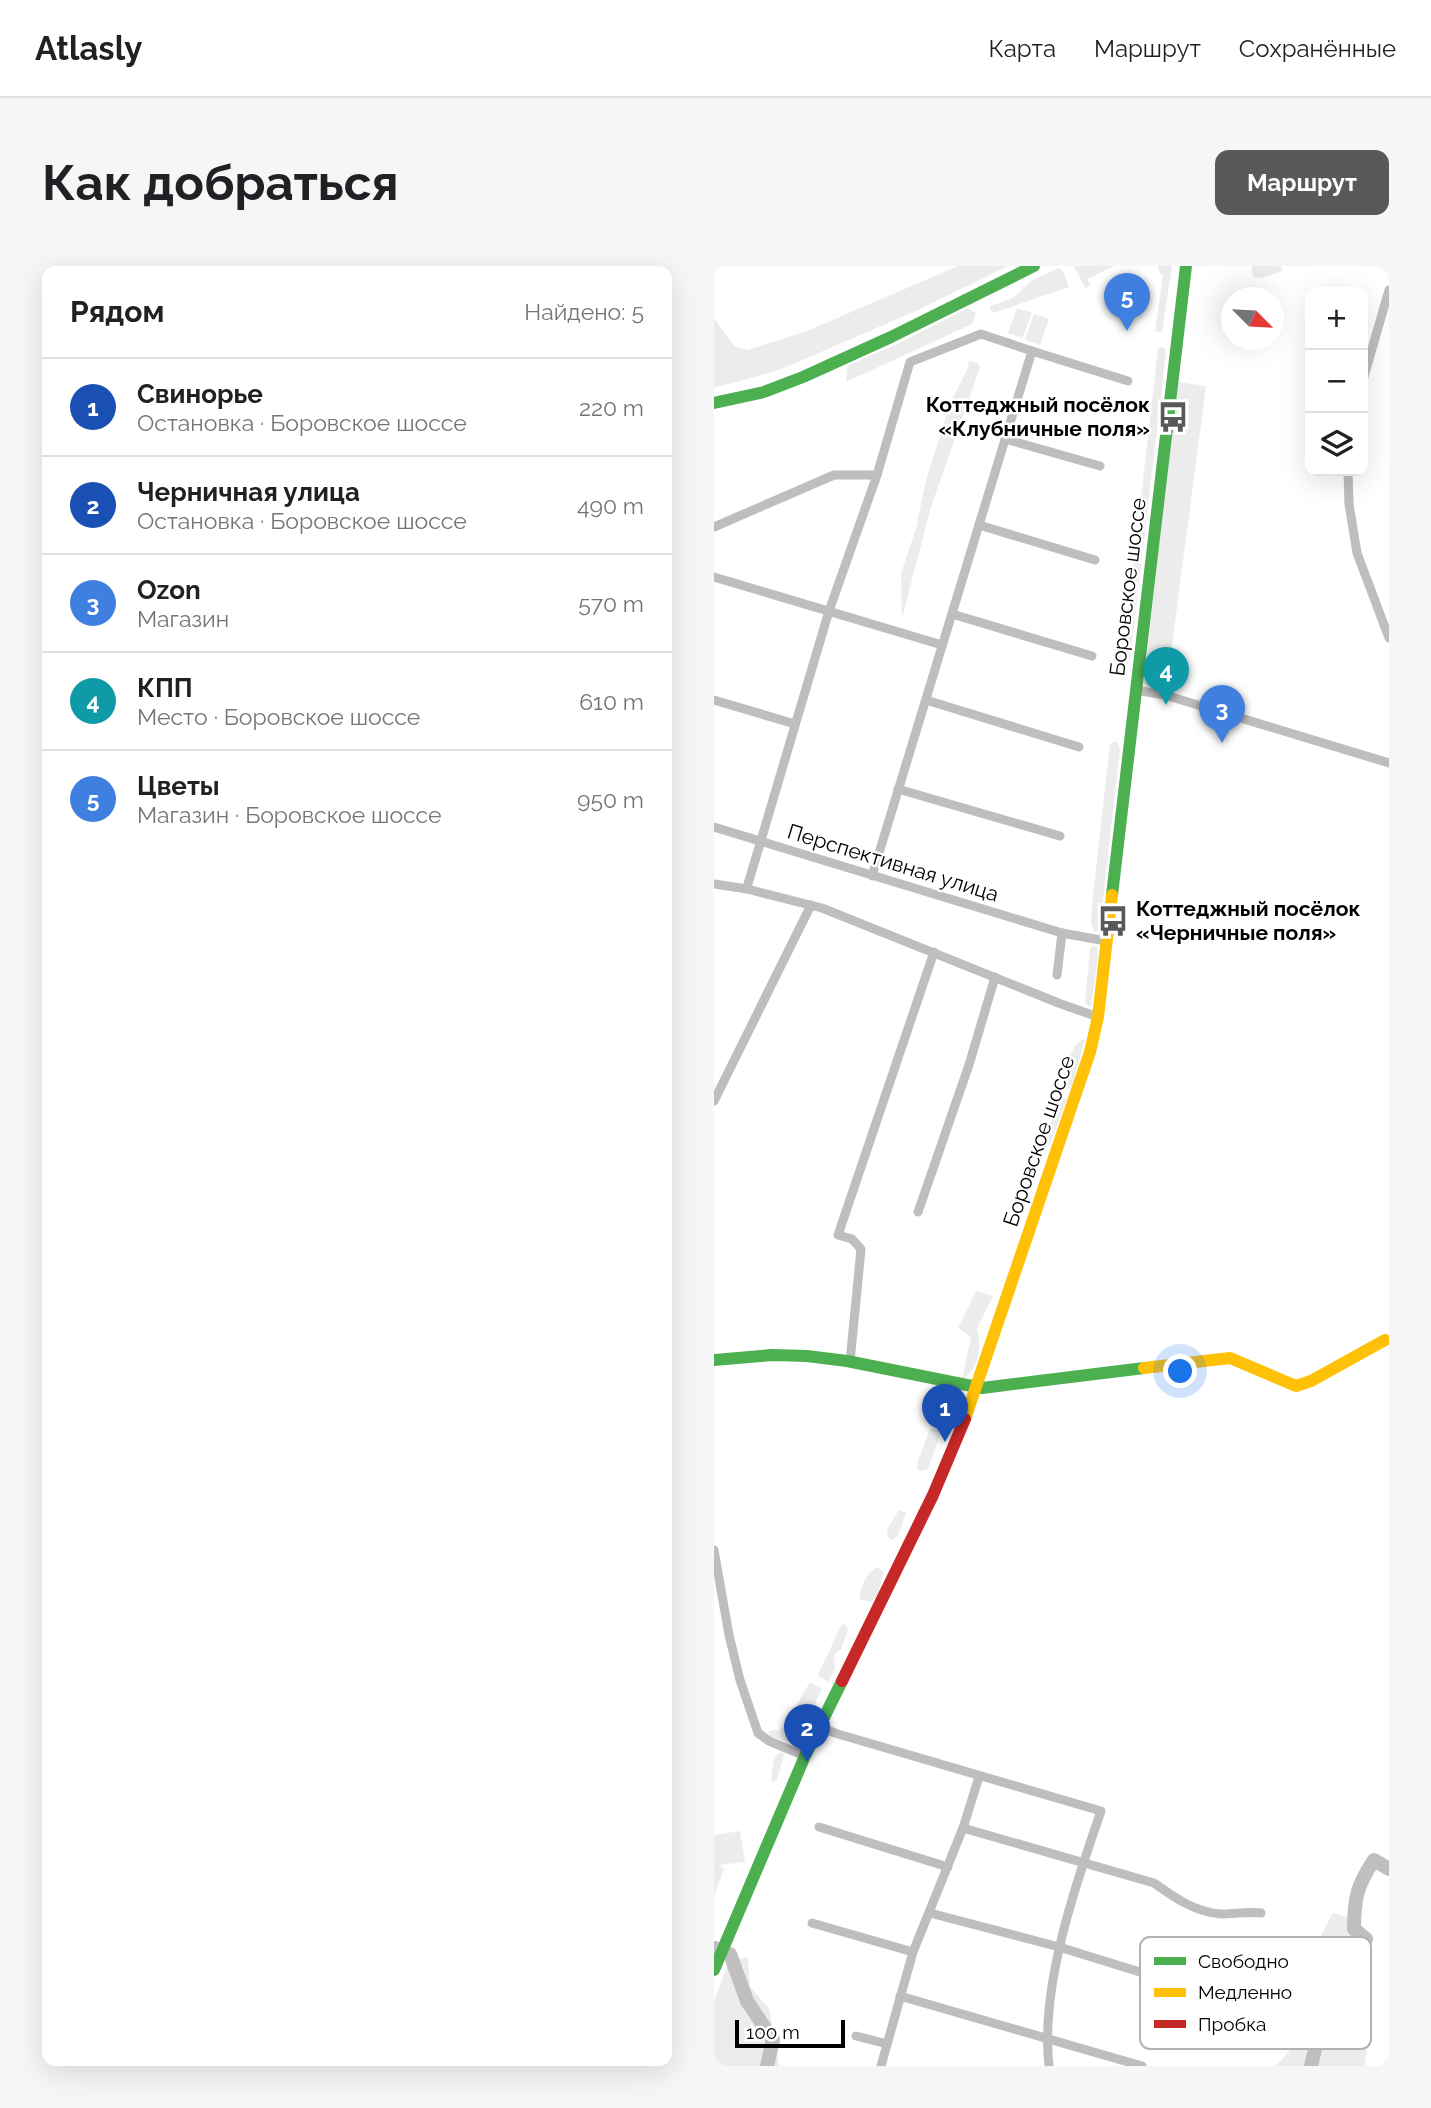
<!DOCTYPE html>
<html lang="ru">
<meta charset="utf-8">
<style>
body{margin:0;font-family:Raleway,sans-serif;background:#f6f6f6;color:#202124}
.controls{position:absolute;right:21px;top:21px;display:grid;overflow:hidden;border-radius:14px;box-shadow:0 7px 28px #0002}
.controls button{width:63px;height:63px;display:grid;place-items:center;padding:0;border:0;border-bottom:2px solid #e0e0e0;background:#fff;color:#202124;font:35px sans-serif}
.compass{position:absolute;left:507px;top:21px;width:63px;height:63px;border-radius:50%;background:#fff;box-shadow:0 7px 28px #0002;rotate:114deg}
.scale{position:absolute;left:21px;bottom:18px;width:110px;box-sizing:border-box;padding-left:7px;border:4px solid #000;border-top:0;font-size:19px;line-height:24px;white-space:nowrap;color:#000;-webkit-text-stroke:5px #fff;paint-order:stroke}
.you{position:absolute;left:467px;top:1106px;width:24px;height:24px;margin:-18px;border:5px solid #fff;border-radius:50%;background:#1a73e8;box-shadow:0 0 0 10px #1a73e833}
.badge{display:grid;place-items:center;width:46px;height:46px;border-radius:50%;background:#595959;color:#fff;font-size:23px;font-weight:700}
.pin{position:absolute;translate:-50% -58px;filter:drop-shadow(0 2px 4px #0008)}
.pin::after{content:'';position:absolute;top:37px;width:24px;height:21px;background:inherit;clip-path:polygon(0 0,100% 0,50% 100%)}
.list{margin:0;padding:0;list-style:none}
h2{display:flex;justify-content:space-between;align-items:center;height:91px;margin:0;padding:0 28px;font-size:30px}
h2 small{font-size:23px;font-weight:400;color:#757577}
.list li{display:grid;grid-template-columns:46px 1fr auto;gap:21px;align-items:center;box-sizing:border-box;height:98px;padding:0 28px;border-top:2px solid #e0e0e0}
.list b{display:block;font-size:26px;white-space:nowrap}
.list p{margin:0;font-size:23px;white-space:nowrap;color:#757577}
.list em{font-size:23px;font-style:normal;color:#757577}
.icon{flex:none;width:38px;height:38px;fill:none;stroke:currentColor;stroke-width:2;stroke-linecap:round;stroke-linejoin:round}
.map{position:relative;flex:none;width:675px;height:1800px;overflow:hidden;border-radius:14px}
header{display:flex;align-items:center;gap:42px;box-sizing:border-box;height:98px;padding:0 35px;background:#fff;border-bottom:2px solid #e0e0e0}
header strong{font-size:33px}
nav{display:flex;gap:38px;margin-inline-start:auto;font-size:24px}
.intro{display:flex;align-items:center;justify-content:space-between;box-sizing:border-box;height:168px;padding:0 42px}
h1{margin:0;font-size:49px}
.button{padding:18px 32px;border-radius:14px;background:#595959;color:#fff;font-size:24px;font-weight:700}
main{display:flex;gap:42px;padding:0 42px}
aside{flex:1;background:#fff;border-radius:14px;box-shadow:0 7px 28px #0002}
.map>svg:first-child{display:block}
.green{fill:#ececec}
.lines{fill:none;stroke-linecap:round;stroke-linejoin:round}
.river{stroke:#bfbfbf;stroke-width:14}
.street{stroke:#bebebe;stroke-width:9}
.fast{stroke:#4caf50;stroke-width:12}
.slow{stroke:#ffc107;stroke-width:12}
.jam{stroke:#c62828;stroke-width:12}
.labels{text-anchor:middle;stroke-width:5;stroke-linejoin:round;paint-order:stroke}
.poi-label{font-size:21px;font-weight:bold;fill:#000;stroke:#fff;text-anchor:end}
.street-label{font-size:21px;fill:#000;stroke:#fff}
.key{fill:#fff;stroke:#b2b2b2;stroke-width:2}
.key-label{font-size:19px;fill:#000}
</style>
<header>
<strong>Atlasly</strong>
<nav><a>Карта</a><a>Маршрут</a><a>Сохранённые</a></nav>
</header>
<div class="intro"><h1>Как добраться</h1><a class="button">Маршрут</a></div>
<main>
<aside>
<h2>Рядом<small>Найдено: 5</small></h2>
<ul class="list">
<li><span class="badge" style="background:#1a4fb4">1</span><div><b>Свинорье</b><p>Остановка · Боровское шоссе</p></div><em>220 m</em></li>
<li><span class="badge" style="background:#1a4fb4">2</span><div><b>Черничная улица</b><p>Остановка · Боровское шоссе</p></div><em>490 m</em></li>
<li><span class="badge" style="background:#3f7fe0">3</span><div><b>Ozon</b><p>Магазин</p></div><em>570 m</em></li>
<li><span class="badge" style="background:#0f9aa8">4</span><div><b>КПП</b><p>Место · Боровское шоссе</p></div><em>610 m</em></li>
<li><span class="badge" style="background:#3f7fe0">5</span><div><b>Цветы</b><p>Магазин · Боровское шоссе</p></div><em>950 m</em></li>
</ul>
</aside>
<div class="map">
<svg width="675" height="1800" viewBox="0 0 675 1800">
<rect width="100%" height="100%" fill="#fff"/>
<g class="green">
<polygon points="244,0 294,0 202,45 65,104 0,122 0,52 20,80 34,84 93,65"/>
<polygon points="360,0 400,0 373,13 377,20 371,22"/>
<polygon points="444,0 458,0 448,67 441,65 449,9 446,8"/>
<polygon points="538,0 567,0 569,5 548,12 539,11"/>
<polygon points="344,2 349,5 355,21 280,47 276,44 277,40 299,32 317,15"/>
<polygon points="254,42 262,47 258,58 132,116 134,99 177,81"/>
<polygon points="303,42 318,47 308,72 294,67"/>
<polygon points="320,48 335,53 326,79 311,74"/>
<polygon points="447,81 451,82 452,87 416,393 412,400 410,397 410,383 444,82"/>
<polygon points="254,95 263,97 266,101 217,241 188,352 187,307 202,263 211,218 236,137 255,100"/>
<polygon points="463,116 492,120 452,425 444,422 444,417 439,416 438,421 430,418"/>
<polygon points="400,476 404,476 406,484 386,660 384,665 381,666 377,657 378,639 396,478"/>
<polygon points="379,679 383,681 384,690 377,740 374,740 371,737 376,683"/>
<path d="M369,773L371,774L358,820L352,824L348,819C352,802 354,783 369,773Z"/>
<polygon points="350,832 353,833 336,878 331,878 331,874 340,845"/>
<path d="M262,1025L279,1030L263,1063C268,1083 265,1101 248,1114L257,1071L244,1062Z"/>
<polygon points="216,1163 224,1163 227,1166 214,1203 207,1205 203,1203 203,1198"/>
<polygon points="185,1244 192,1247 185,1268 179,1274 173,1271 174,1262"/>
<path d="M163,1301L170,1306L163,1330L157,1336L145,1333C148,1319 151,1309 163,1301Z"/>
<polygon points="128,1358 132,1359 134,1364 127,1383 120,1389 121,1403 114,1416 104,1409"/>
<polygon points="96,1416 108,1423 84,1472 76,1477 56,1470 54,1465 65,1464 72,1458"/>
<polygon points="66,1486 70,1488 63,1514 57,1516 60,1492"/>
<polygon points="26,1565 31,1596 5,1599 10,1603 0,1630 0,1569"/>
<polygon points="619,1647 646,1655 646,1689 643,1715 657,1741 651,1800 562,1800 578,1782 586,1760 582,1716"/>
<polygon points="34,1691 36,1721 55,1742 65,1800 0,1800 0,1735 15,1695"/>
</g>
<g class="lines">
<g class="river">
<polyline points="0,1682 1,1682"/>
<polyline points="16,1688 33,1735 59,1774 53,1800"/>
<path d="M597,1800L601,1783L583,1740L589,1721L601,1718L618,1722L641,1701L630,1692V1683L649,1680L652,1673L640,1663C640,1633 643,1619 660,1594L675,1603"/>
</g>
<g class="street">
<polyline points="649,114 675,24"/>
<polyline points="291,173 386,200"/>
<polyline points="634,205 635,238 643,287 675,372"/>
<polyline points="265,259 381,294"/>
<polyline points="0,261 120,209 163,209"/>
<polyline points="0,311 228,379"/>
<polyline points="238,348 378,390"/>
<polyline points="421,424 451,429 675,497"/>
<polyline points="0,434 81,458"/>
<polyline points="212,434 365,481"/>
<polyline points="184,523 346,570"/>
<polyline points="0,561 348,667 392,675"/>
<polyline points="158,610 318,85 414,115"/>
<polyline points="0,618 33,623 108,642 347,738 384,751"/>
<polyline points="34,618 115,345 163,209 196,96 267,68 318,85"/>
<polyline points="343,709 348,667"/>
<polyline points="0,835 97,639"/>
<polyline points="204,946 255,799 281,711"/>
<polyline points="136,1096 147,983 138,973 124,969 220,686"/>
<polyline points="0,1284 15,1369 26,1414 44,1467 55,1475 91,1490"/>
<path d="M105,1461L124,1468L387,1545C361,1620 326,1721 335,1800"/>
<polyline points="105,1561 234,1601"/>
<path d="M249,1562L440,1617C461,1632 481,1646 507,1648C521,1648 534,1645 547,1647"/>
<polyline points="216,1647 345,1681 507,1731"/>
<polyline points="98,1657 199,1686"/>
<polyline points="186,1730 428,1800"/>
<polyline points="142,1770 173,1778"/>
<polyline points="167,1800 199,1686 249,1562 265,1511"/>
</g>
<g class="fast">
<polyline points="0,137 50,126 89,111 177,71 320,0"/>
<polyline points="398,629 472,0"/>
<polyline points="0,1094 58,1089 93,1090 133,1095 268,1122 430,1102"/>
<polyline points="0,1704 91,1490 128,1415"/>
</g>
<g class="slow">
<polyline points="430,1102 516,1092 582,1120 597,1115 671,1074"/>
<polyline points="251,1153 376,786 384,751 398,629"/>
</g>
<polyline class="jam" points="128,1415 219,1229 251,1153"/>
</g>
<defs>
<symbol id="bus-bare" viewBox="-9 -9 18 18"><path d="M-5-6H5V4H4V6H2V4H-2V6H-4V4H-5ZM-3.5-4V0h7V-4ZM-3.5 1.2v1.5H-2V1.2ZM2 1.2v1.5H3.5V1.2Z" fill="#595959" stroke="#fff" stroke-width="2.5" paint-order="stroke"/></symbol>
</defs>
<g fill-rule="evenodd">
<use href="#bus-bare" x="437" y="129" width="44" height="44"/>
<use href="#bus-bare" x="377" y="633" width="44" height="44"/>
</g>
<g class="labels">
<g class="poi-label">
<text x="436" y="146">Коттеджный посёлок<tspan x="436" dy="24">«Клубничные поля»</tspan></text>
<text x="422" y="650" text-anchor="start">Коттеджный посёлок<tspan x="422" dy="24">«Черничные поля»</tspan></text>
</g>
<g class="street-label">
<text transform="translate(414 321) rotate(-83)" y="7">Боровское шоссе</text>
<text transform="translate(179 597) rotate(17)" y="7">Перспективная улица</text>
<text transform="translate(325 875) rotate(-71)" y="7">Боровское шоссе</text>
</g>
</g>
<rect x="426" y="1671" width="231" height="112" rx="10" class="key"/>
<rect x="440" y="1691" width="32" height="8" fill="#4caf50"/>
<rect x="440" y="1722" width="32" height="9" fill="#ffc107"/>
<rect x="440" y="1754" width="32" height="8" fill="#c62828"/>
<g class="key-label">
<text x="484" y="1702">Свободно</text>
<text x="484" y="1733">Медленно</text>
<text x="484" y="1765">Пробка</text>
</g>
</svg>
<div class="controls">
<button>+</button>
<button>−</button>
<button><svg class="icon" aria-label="layers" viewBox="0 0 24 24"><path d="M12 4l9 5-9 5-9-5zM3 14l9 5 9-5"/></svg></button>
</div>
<svg class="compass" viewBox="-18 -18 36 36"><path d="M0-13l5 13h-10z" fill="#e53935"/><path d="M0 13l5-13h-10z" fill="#757577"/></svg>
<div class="scale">100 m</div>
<div class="you"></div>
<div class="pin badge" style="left:231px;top:1176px;background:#1a4fb4">1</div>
<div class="pin badge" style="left:93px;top:1496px;background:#1a4fb4">2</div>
<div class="pin badge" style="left:508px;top:477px;background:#3f7fe0">3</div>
<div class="pin badge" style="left:452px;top:439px;background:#0f9aa8">4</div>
<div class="pin badge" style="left:413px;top:65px;background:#3f7fe0">5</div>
</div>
</main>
